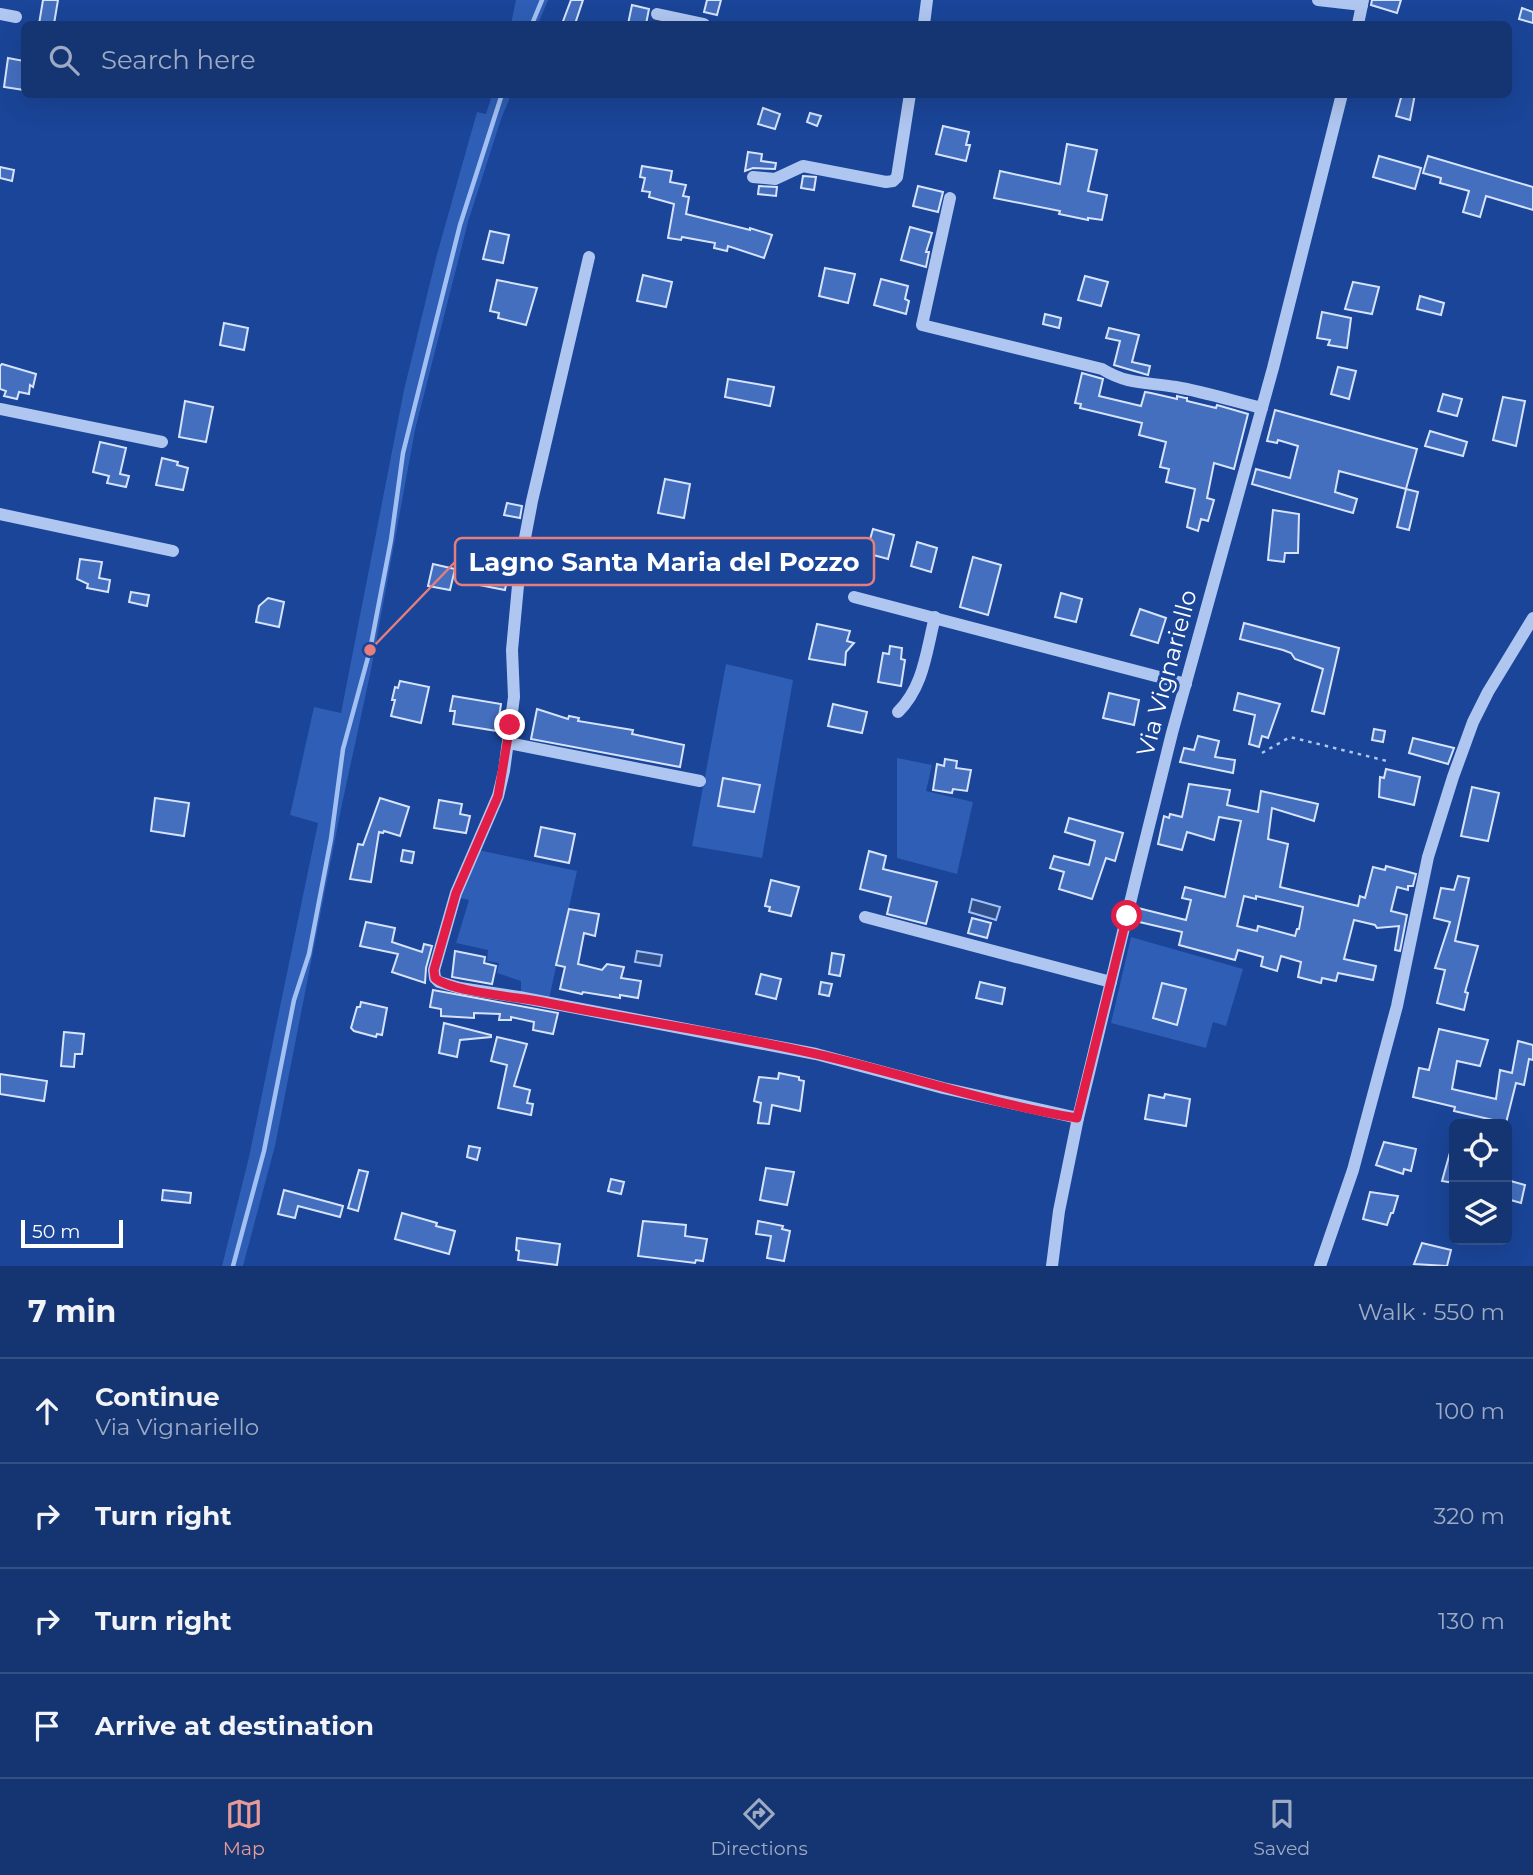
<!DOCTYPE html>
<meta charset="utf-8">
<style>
body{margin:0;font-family:Montserrat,sans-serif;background:#1d3c77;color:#f1f3f6}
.controls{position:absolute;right:21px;bottom:21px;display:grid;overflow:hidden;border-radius:10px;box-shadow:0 7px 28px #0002}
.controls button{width:63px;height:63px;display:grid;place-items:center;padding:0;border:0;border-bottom:2px solid #334f84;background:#143472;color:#f1f3f6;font:35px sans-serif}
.scale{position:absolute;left:21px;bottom:18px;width:102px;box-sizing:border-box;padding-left:7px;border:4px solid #fff;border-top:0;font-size:19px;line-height:24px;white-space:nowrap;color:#fff;-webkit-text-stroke:5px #1a4598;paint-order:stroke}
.stop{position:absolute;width:21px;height:21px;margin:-16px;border:5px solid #e11d48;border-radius:50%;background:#fff}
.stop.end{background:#e11d48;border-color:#fff;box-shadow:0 2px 7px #0008}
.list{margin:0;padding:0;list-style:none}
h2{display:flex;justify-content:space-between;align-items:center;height:91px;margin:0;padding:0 28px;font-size:30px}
h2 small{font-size:23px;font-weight:400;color:#9daac4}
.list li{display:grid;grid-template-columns:46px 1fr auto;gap:21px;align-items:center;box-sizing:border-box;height:105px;padding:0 28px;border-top:2px solid #334f84}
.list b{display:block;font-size:26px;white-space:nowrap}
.list p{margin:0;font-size:23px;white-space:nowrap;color:#9daac4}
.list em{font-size:23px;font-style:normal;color:#9daac4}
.icon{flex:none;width:38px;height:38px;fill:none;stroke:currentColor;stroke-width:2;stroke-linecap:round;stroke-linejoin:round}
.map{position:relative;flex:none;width:1533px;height:1266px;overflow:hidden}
.search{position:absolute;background:#143472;box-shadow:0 7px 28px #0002;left:21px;right:21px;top:21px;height:77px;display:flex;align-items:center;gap:18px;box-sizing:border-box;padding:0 24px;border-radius:10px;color:#9daac4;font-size:26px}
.sheet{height:511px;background:#143472}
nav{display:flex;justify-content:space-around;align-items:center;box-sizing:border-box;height:98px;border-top:2px solid #334f84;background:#143472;font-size:19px;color:#9daac4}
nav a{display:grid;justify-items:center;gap:4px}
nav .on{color:#e69b98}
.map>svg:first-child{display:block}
.green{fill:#2e5eb5}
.water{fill:#304f8d;stroke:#a2c0f2;stroke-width:2}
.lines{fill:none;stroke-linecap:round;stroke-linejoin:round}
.stream{stroke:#a2c0f2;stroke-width:4.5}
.building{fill:#446fbf;stroke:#d6e3fb;stroke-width:2;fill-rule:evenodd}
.path{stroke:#afc6f0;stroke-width:2.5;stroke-dasharray:3.5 5;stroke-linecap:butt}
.minor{stroke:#afc6f0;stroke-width:12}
.route{stroke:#e11d48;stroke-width:9}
.labels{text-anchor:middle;stroke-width:6;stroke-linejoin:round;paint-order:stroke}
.street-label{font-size:24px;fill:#fff;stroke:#1a4598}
.leader{fill:none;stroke:#e67e7e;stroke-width:2.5}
.callout-dot{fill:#e67e7e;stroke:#1a4598;stroke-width:2.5}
.callout{fill:#1a4598;stroke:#e67e7e;stroke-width:2.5}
.callout-label{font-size:26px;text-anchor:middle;font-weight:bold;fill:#fff}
</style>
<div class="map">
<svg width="1533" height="1266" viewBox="0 0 1533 1266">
<rect width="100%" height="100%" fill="#1a4598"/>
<g class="green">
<polygon points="516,0 548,0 538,24 511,24"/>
<polygon points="492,95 511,95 501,119 468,222 415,430 371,670 341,809 275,1146 243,1266 222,1266 249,1157 318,823 290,815 314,707 341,713 404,390 436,258 477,112 486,114"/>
<polygon points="726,664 793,680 762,858 692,846"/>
<polygon points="897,758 932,765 926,791 973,802 957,874 897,858"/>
<polygon points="478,850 577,871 549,999 521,993 521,981 497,973 499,963 487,961 488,950 456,943 469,900 460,898"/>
<polygon points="1131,937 1243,969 1226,1026 1213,1022 1206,1048 1111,1023"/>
</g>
<g class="water">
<polygon points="972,899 1000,907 996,920 969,912"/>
<polygon points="637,951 662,955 660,966 635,962"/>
</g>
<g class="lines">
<g class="stream">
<polyline points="532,24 542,0"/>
<polyline points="233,1266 264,1151 294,1000 309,954 331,839 343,749 370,650 391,540 403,453 460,225 502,94"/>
</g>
</g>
<g class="building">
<polygon points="43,0 58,0 54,24 39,24"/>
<polygon points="571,0 583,0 575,24 562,24"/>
<polygon points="707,0 721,0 717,15 704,12"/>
<polygon points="1372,0 1401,0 1397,13 1371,5"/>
<polygon points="632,5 649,9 646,24 628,24"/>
<polygon points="1522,8 1533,12 1533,23 1519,19"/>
<polygon points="8,58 24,61 24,90 4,87"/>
<polygon points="1402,94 1415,94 1410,120 1396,116"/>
<polygon points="763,108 780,114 775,129 758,124"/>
<polygon points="810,113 821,116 817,126 807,122"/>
<polygon points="943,126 969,132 966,145 970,145 966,161 936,154"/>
<polygon points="1067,144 1097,150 1088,191 1107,195 1102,220 1088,218 1088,220 1059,214 1060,211 994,198 1000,171 1060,184"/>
<polygon points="748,152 762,154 761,161 776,163 775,169 753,168 745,171"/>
<polygon points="1379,156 1421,168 1415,189 1373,177"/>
<polygon points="1428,156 1533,187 1533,210 1486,196 1480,217 1463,212 1469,191 1440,183 1441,178 1423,173"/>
<polygon points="642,166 672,171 670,182 686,185 683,196 689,197 686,214 750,230 750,228 772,235 764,258 728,246 727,251 714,248 715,243 682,237 681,240 668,238 674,204 649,197 650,192 642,191 645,178 640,177"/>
<polygon points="0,167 14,170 12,181 0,178"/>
<polygon points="803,176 816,177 814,190 801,188"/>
<polygon points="759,186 777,187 776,196 758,194"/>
<polygon points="918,186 943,192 938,212 913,206"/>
<polygon points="910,227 932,233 926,252 929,252 926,267 901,260"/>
<polygon points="490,231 509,235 503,263 483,259"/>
<polygon points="825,268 855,274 848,303 819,296"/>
<polygon points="643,275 672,282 666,307 637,301"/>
<polygon points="1085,276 1108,282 1101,306 1078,300"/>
<polygon points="881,279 908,286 905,299 909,301 906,314 874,305"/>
<polygon points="497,280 537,288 526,325 498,318 499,313 490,311"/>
<polygon points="1353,282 1379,287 1372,314 1345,309"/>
<polygon points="1420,296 1444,303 1441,315 1417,309"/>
<polygon points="1322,312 1351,318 1347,348 1328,345 1330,340 1317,338"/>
<polygon points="1045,314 1061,318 1059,328 1043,324"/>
<polygon points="224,323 248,328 244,350 220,345"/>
<polygon points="1109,328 1139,335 1132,362 1150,366 1148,375 1114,365 1120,341 1106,338"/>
<polygon points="2,364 36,374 33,387 30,385 29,394 19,392 17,399 4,396 6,391 0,389 0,366"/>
<polygon points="1338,367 1356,371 1349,399 1331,394"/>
<polygon points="1082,373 1103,379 1099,396 1141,406 1145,392 1151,393 1177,399 1177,396 1185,398 1187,398 1187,401 1216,408 1217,405 1248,414 1234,469 1214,463 1207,498 1214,500 1208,521 1201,519 1198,531 1187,527 1195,489 1166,482 1169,469 1160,467 1166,442 1139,435 1142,423 1080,408 1081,404 1075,403"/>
<polygon points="728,379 774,387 770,406 725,397"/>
<polygon points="1443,394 1462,399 1457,416 1438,411"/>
<polygon points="1503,397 1525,401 1516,446 1493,440"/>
<polygon points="185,401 213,407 206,442 179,437"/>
<polygon points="1275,410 1417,449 1406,489 1339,471 1335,492 1357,499 1353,513 1252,484 1256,469 1290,478 1298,446 1278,440 1277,443 1267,441"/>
<polygon points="1430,431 1467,442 1463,456 1425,446"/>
<polygon points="100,442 126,448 120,474 129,476 126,487 107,483 109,476 93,472"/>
<polygon points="162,458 178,462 177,465 188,468 183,490 156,485"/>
<polygon points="665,479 690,484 684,518 658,513"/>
<polygon points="1406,489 1418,492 1409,530 1397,527"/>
<polygon points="507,503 522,506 520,518 504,515"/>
<polygon points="1273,510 1299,514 1298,553 1285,553 1284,562 1268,560"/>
<polygon points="873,529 894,535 888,559 866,553"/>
<polygon points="917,542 937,548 931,572 911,566"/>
<polygon points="973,557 1001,565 988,615 960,607"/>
<polygon points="80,559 102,562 99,578 110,580 108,592 87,588 88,584 77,579"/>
<polygon points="433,564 455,569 450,590 428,586"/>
<polygon points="483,564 509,569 505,590 479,585"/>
<polygon points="131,592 149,595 147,606 129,602"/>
<polygon points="1061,593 1082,599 1076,622 1055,617"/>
<polygon points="268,598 284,602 279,627 256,622 259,606"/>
<polygon points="1140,609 1166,618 1158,643 1131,635"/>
<polygon points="1244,623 1339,648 1324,714 1312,711 1323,669 1295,659 1291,653 1283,650 1240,639"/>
<polygon points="817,624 850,631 847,641 854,643 846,652 845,665 809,659"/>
<polygon points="890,646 902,648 901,659 905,660 901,686 878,682 883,653 889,654"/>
<polygon points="400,681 429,687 421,723 391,716 395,700 392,700 395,687 398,688"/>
<polygon points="1109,693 1139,700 1134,725 1103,718"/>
<polygon points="1238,693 1280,704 1268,738 1262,736 1259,747 1249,744 1255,715 1234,710"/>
<polygon points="453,696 501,704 497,731 453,724 455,711 450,711"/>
<polygon points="833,704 867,712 862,733 828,726"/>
<polygon points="537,709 568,719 569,716 579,718 578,721 633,730 632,734 684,745 680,767 531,739"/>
<polygon points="1374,729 1385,731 1383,742 1372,740"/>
<polygon points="1198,736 1219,741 1215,757 1235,760 1233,773 1180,762 1184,748 1194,750"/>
<polygon points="1413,738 1454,748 1448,764 1409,753"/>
<polygon points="945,759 957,761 956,768 971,770 967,791 953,789 952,793 933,790 937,764 944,766"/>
<polygon points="1386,769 1420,777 1414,805 1379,797 1380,777 1384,778"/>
<polygon points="723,778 760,785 754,812 718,806"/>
<path d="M1189,784L1230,790L1227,805L1258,812L1261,791L1318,804L1314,821L1272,808L1268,839L1288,844L1280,887L1358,906L1360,896L1365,898L1373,867L1385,870L1386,866L1416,874L1413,886H1408V890L1397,887L1391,911L1407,915L1400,951L1395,950L1399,926L1377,928L1375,925L1354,920L1344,959L1376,966L1373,980L1338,973L1336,981L1322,978L1321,983L1298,977L1301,962L1281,956L1277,971L1261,966L1263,957L1238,950L1235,960L1179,945L1182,932L1135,921L1138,908L1186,920L1191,900L1182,898L1185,887L1225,897L1241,821L1219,817L1214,840L1187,832L1182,850L1158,844L1164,816L1169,818L1170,814L1182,817ZM1244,896L1256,899V896L1303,907L1299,929H1297L1295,936L1258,926L1257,931L1237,926Z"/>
<polygon points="1472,787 1499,793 1488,841 1461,836"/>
<polygon points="155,798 189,803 184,836 151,831"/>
<polygon points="380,798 409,807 400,836 384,831 383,833 379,832 371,882 350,879 358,844 363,845"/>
<polygon points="439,800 462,804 460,814 470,816 466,833 434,828"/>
<polygon points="1069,818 1123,833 1115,861 1106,858 1092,899 1059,889 1064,872 1050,868 1054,856 1089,865 1095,841 1065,832"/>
<polygon points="541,827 575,834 569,863 535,856"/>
<polygon points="403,850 414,852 412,863 401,861"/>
<polygon points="869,851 886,856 883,869 937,882 926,924 887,914 891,897 860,889"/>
<polygon points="1458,876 1469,878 1455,941 1478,946 1465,992 1468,993 1464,1010 1437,1003 1445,970 1435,968 1450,922 1434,918 1441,888 1454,890"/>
<polygon points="771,880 799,887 791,916 769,911 770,907 765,906"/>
<polygon points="569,909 599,914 595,936 584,933 578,964 602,970 607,964 624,967 621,978 641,981 638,998 620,995 620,998 583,992 582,994 560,989 565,967 556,965"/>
<polygon points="972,918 991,923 987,938 968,933"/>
<polygon points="366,922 395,928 392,942 422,952 424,944 432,946 426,968 425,983 392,972 398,954 360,946"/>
<polygon points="455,951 485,957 484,963 496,966 492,984 452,977"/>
<polygon points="832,953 844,955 840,976 829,974"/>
<polygon points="761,974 781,979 776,999 756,994"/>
<polygon points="821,982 832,984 829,996 819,994"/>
<polygon points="980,982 1005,988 1002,1004 976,998"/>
<polygon points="1162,983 1186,989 1177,1025 1153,1018"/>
<polygon points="433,990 558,1013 553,1034 533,1030 534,1022 511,1017 511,1020 499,1020 500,1014 474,1013 474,1018 441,1016 441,1009 430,1007"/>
<polygon points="361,1002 387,1008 382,1035 377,1034 376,1037 354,1031 351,1028 357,1007 360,1007"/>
<polygon points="444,1023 491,1035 491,1037 460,1040 457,1057 439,1053"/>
<polygon points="1439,1029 1488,1040 1480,1066 1457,1061 1452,1089 1496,1099 1500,1070 1512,1073 1518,1041 1533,1045 1533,1060 1529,1059 1524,1085 1516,1083 1506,1123 1454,1111 1455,1107 1413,1097 1419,1068 1429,1070"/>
<polygon points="64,1032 84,1034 82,1054 75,1054 74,1067 61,1066"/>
<polygon points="497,1037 527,1044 514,1086 530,1090 527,1103 533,1104 531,1115 498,1108 507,1065 491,1061"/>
<polygon points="779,1073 799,1077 799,1080 804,1081 800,1111 772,1105 769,1124 758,1123 761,1103 754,1101 759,1077 778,1079"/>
<polygon points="0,1074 47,1081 44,1101 0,1094"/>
<polygon points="1165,1094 1190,1099 1186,1126 1145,1119 1149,1095 1164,1098"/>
<polygon points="1384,1142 1416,1149 1411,1171 1404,1169 1403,1174 1376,1165"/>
<polygon points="469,1146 480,1148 477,1160 467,1157"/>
<polygon points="1451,1149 1454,1150 1454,1183 1442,1181"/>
<polygon points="766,1168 794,1172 787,1205 760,1200"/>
<polygon points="359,1170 368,1172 358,1211 348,1208"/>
<polygon points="611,1179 624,1182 621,1194 608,1191"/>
<polygon points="1507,1180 1525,1185 1521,1203 1507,1199"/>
<polygon points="163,1190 191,1193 190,1203 162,1200"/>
<polygon points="284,1190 343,1206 340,1217 298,1206 295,1218 278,1214"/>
<polygon points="1370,1192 1398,1196 1393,1213 1391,1213 1387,1225 1363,1219"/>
<polygon points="402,1213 437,1223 436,1226 455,1231 449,1254 395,1239"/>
<polygon points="643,1221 686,1225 685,1236 707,1239 703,1261 696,1260 695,1263 638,1256"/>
<polygon points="758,1221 783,1226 782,1229 790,1231 784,1261 767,1258 771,1236 756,1234"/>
<polygon points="517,1238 560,1244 557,1265 518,1260 519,1251 516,1250"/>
<polygon points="1422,1243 1451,1250 1447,1266 1414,1264"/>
</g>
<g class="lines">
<polyline class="path" points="1262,753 1290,737 1387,761"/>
<g class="minor">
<polyline points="1318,0 1362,5"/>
<polyline points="0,14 16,17"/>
<polyline points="657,14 704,24"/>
<polyline points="924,24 927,0"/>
<polyline points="1358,24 1363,0"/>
<polyline points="753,177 775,179 803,166 886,182 893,181 897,177 910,94"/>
<path d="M950,198L922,325L1102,369C1128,385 1147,382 1176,387C1205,392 1233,401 1262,408"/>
<polyline points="589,257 532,501 520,564 512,650 514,697 504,771 498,796 456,893 434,970 435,978 439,982 460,988 519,997 816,1054 943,1088 1078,1118"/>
<polyline points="0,409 162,442"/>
<polyline points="0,514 173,551"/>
<polyline points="854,597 1186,684"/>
<path d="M898,712C924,686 926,652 935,617"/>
<polyline points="508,743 700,781"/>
<polyline points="865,917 1111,982"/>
<polyline points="1052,1266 1059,1211 1078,1118 1138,870 1172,733 1273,368 1342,94"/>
<polyline points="1320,1266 1353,1170 1397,1006 1428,857 1453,777 1473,722 1488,692 1533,618"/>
</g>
</g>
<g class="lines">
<path class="route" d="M510,725L498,796L456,893L434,970L435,978C451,992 519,997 543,1002C636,1021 732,1034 825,1056C909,1076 992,1104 1077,1118L1127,916"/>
</g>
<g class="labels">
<g class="street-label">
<text transform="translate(1167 673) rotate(-75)" y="8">Via Vignariello</text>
</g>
</g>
<path class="leader" d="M370 650L455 562"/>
<circle class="callout-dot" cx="370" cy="650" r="7"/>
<rect class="callout" x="455" y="538" width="419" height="47" rx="7"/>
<g class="callout-label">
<text x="664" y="571">Lagno Santa Maria del Pozzo</text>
</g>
</svg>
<div class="controls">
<button><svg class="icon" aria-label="locate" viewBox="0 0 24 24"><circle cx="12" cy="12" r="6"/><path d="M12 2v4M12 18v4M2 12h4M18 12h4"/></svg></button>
<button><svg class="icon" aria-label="layers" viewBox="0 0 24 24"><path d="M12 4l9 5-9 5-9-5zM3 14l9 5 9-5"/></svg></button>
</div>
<div class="scale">50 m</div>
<div class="stop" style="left:1127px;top:916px"></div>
<div class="stop end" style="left:510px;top:725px"></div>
<div class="search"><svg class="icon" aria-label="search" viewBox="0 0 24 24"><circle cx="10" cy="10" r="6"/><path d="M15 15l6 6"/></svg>Search here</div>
</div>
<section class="sheet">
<h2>7 min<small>Walk · 550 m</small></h2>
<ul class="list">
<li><svg class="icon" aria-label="ahead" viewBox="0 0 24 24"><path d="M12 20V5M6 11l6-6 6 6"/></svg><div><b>Continue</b><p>Via Vignariello</p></div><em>100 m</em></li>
<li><svg class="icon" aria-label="right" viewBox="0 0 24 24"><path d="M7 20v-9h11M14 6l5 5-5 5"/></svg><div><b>Turn right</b></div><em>320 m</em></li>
<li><svg class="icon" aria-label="right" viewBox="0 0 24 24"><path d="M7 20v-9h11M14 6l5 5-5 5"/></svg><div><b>Turn right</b></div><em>130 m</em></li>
<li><svg class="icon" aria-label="arrive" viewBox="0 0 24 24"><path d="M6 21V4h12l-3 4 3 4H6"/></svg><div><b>Arrive at destination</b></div></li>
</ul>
</section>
<nav>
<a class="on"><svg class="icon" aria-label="map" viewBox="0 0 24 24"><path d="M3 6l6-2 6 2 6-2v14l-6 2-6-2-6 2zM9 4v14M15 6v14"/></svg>Map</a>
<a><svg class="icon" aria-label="directions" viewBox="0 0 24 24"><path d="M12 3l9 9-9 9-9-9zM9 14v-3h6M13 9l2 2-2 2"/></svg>Directions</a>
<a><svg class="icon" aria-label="saved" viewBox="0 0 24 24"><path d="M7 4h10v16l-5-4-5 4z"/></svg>Saved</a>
</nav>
